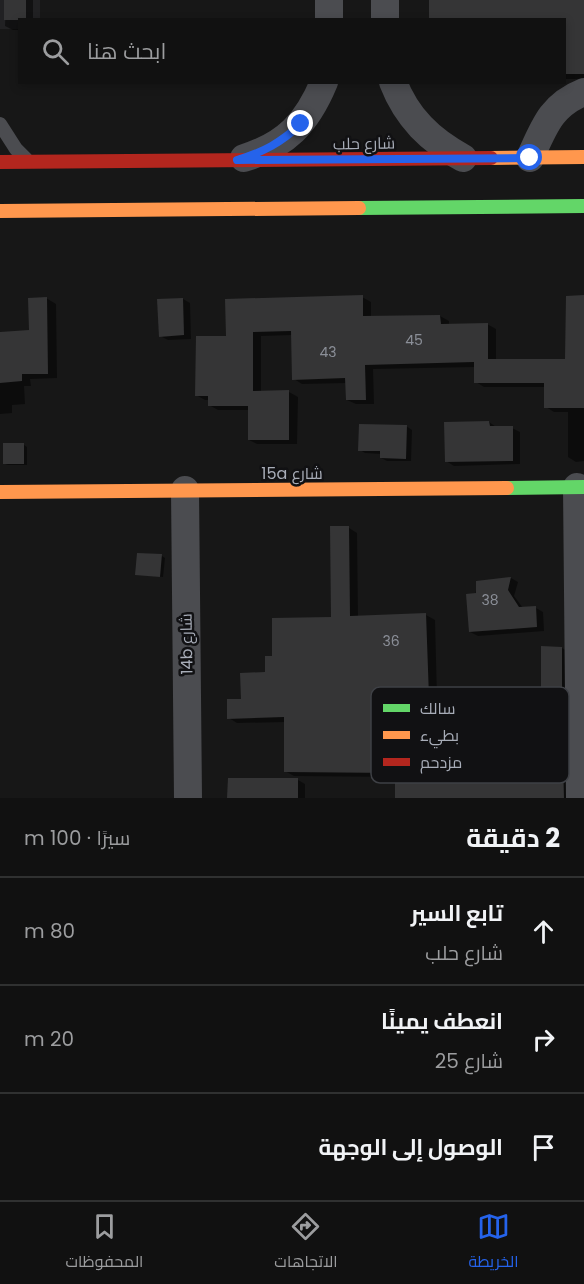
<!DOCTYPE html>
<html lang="ar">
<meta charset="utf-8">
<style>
body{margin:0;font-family:Poppins,Cairo,sans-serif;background:#1e1f1f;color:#f1f3f6;direction:rtl}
.stop{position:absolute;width:18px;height:18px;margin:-14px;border:4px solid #2563eb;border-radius:50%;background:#fff}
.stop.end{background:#2563eb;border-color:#fff;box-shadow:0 2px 6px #0008}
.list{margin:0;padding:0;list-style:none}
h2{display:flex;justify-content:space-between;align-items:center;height:78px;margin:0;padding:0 24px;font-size:26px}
h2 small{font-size:20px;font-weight:400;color:#9c9d9f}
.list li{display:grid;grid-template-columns:39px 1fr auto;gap:18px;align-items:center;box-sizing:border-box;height:108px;padding:0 24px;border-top:2px solid #303131}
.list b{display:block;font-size:22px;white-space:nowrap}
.list p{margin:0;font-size:20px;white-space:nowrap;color:#9c9d9f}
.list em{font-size:20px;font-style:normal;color:#9c9d9f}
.icon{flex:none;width:33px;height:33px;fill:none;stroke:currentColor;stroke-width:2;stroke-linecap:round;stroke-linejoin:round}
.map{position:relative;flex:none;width:584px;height:798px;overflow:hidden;direction:ltr}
.search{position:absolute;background:#111;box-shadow:0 3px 9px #0003;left:18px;right:18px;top:18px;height:66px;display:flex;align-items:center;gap:15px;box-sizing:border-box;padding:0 21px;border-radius:0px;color:#9c9d9f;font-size:22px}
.sheet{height:402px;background:#111}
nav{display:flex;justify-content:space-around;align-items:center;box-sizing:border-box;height:84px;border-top:2px solid #303131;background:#111;font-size:16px;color:#9c9d9f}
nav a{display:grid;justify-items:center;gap:3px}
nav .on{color:#2563eb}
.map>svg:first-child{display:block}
.built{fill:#212123}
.shadow{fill:#0007}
.building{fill:#353536}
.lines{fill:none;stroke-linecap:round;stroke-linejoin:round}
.lane{stroke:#4b4c50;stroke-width:14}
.street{stroke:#4b4c50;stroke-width:28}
.fast{stroke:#63d668;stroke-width:14}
.slow{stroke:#ff974d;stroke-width:14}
.jam{stroke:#b3261e;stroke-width:14}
.route{stroke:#2563eb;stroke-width:8}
.labels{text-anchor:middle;stroke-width:5;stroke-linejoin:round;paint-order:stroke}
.number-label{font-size:14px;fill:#8b8f98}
.street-label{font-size:16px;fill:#a8adb8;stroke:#111113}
.key{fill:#111113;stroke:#3e4045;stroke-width:1.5}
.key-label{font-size:16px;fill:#a8adb8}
</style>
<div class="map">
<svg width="584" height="798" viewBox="0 0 584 798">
<rect width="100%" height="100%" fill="#171717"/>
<polygon class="built" points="0,0 40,0 40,19 20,20 19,29 0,29"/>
<g class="shadow">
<polygon points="6,0 33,0 33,20 20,20 20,30 13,30 5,26"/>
<polygon points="431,0 584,0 584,79 564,79 564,20"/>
<polygon points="362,297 371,302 371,318 440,316 449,321 449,325 487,324 496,329 496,361 567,360 584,298 584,461 576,462 568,457 568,412 554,412 546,407 545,387 484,387 476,382 475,367 373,369 374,404 356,404 347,400 347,383 302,384 294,379 292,335 261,336 261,392 289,392 298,397 297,444 257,444 249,440 249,410 218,410 209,405 209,400 205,400 196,395 228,338"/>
<polygon points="46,298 56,304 57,378 30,379 31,386 24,386 25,404 12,405 12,413 0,414 0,333 30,331"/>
<polygon points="183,299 190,303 191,339 168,340 160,336"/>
<polygon points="489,422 496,427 512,428 520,432 520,464 454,466 446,461"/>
<polygon points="406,426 412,430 411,461 387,461 381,458 381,454 365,453 360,450"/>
<polygon points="24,445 27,447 27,465 8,465 5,464"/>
<polygon points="349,528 357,533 358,618 426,615 435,620 437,698 483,697 492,702 492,710 552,709 560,714 561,761 571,766 572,798 396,798 396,777 294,776 285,771 286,722 237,723 229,718 267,674 273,657 332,618"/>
<polygon points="162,556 165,558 163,577 137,574"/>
<polygon points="511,578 518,582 514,596 523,608 536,608 543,612 544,631 478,636 470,632 477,583"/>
<polygon points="562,648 569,652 569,697 550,697 542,693"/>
<polygon points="229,780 298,780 305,784 305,798 229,798"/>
</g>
<g class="building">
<rect x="4" y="0" width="22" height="20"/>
<polygon points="429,0 584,0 584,74 564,74 564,20 429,20"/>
<polygon points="363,295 363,316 440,315 441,324 488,323 488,359 565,359 566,296 584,295 584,408 544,408 544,383 474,383 474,362 365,365 366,400 346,400 345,378 292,380 291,331 253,332 253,391 289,390 289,440 248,440 248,406 208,406 208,396 195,396 196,336 226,336 225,299"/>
<polygon points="47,297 48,374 22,374 22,381 0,383 0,332 29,330 28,298"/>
<polygon points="183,298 184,335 159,337 157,299"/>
<polygon points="489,421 490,426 513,426 513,461 445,462 444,422"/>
<polygon points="359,424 407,425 406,459 380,458 380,451 358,451"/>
<rect x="3" y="443" width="21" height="21"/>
<polygon points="330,526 349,526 350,616 426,613 429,697 484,696 484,709 552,707 553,760 563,760 564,798 395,798 395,773 284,772 284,717 227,719 227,699 241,699 240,673 265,672 265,656 272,656 272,618 331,617"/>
<polygon points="137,553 162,554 160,577 135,575"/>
<polygon points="511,577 508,590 519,607 536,606 537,627 469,632 466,594 476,593 476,581"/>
<polygon points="541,646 562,647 562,694 541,694"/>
<polygon points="228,778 298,778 298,798 227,798"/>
</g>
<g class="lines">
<polyline class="lane" points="0,124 16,149 26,159"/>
<g class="street">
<polyline points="385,0 385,20"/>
<polyline points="329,20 329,0"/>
<path d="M393,82C407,118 430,140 463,158"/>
<path d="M244,158C286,145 307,123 324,82"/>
<path d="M530,158C544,127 551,105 584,92"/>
<polyline points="577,487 580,798"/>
<polyline points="185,490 188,798"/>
</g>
<g class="fast">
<polyline points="359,208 584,206"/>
<polyline points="507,488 584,487"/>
</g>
<g class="slow">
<polyline points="491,158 584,157"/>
<polyline points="0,211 359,208"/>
<polyline points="0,492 507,488"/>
</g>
<polyline class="jam" points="0,162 491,158"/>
</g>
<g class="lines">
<path class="route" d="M301,124C280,143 264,152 237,160L530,158"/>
</g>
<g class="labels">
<g class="number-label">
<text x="414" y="345">45</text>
<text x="328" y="357">43</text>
<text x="490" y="605">38</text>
<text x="391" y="646">36</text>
</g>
<g class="street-label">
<text transform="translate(364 143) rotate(-1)" y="6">شارع حلب</text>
<text x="292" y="479">15a شارع</text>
<text transform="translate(186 644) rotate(-91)" y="6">14b شارع</text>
</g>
</g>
<rect x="371" y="687" width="198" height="96" rx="9" class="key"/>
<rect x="383" y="704" width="27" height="8" fill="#63d668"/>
<rect x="383" y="731" width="27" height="8" fill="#ff974d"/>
<rect x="383" y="758" width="27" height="8" fill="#b3261e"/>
<g class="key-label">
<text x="420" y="714">سالك</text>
<text x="420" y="741">بطيء</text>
<text x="420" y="768">مزدحم</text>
</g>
</svg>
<div class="stop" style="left:530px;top:158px"></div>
<div class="stop end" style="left:301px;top:124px"></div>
<div class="search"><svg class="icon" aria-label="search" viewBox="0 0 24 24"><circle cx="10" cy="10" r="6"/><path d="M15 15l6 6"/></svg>ابحث هنا</div>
</div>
<section class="sheet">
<h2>2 دقيقة<small>سيرًا · 100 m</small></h2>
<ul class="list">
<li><svg class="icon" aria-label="ahead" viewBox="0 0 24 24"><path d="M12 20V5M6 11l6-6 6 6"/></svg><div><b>تابع السير</b><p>شارع حلب</p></div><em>80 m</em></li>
<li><svg class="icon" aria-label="right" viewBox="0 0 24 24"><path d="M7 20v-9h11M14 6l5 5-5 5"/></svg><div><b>انعطف يمينًا</b><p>شارع 25</p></div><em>20 m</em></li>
<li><svg class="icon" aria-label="arrive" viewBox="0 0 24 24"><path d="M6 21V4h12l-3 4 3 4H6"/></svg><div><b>الوصول إلى الوجهة</b></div></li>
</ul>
</section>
<nav>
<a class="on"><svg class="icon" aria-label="map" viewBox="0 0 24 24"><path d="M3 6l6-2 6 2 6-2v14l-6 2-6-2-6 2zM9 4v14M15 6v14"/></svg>الخريطة</a>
<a><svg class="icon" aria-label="directions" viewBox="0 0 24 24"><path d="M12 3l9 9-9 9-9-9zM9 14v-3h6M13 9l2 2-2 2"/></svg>الاتجاهات</a>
<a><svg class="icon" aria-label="saved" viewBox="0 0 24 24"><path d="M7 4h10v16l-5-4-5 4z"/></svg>المحفوظات</a>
</nav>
